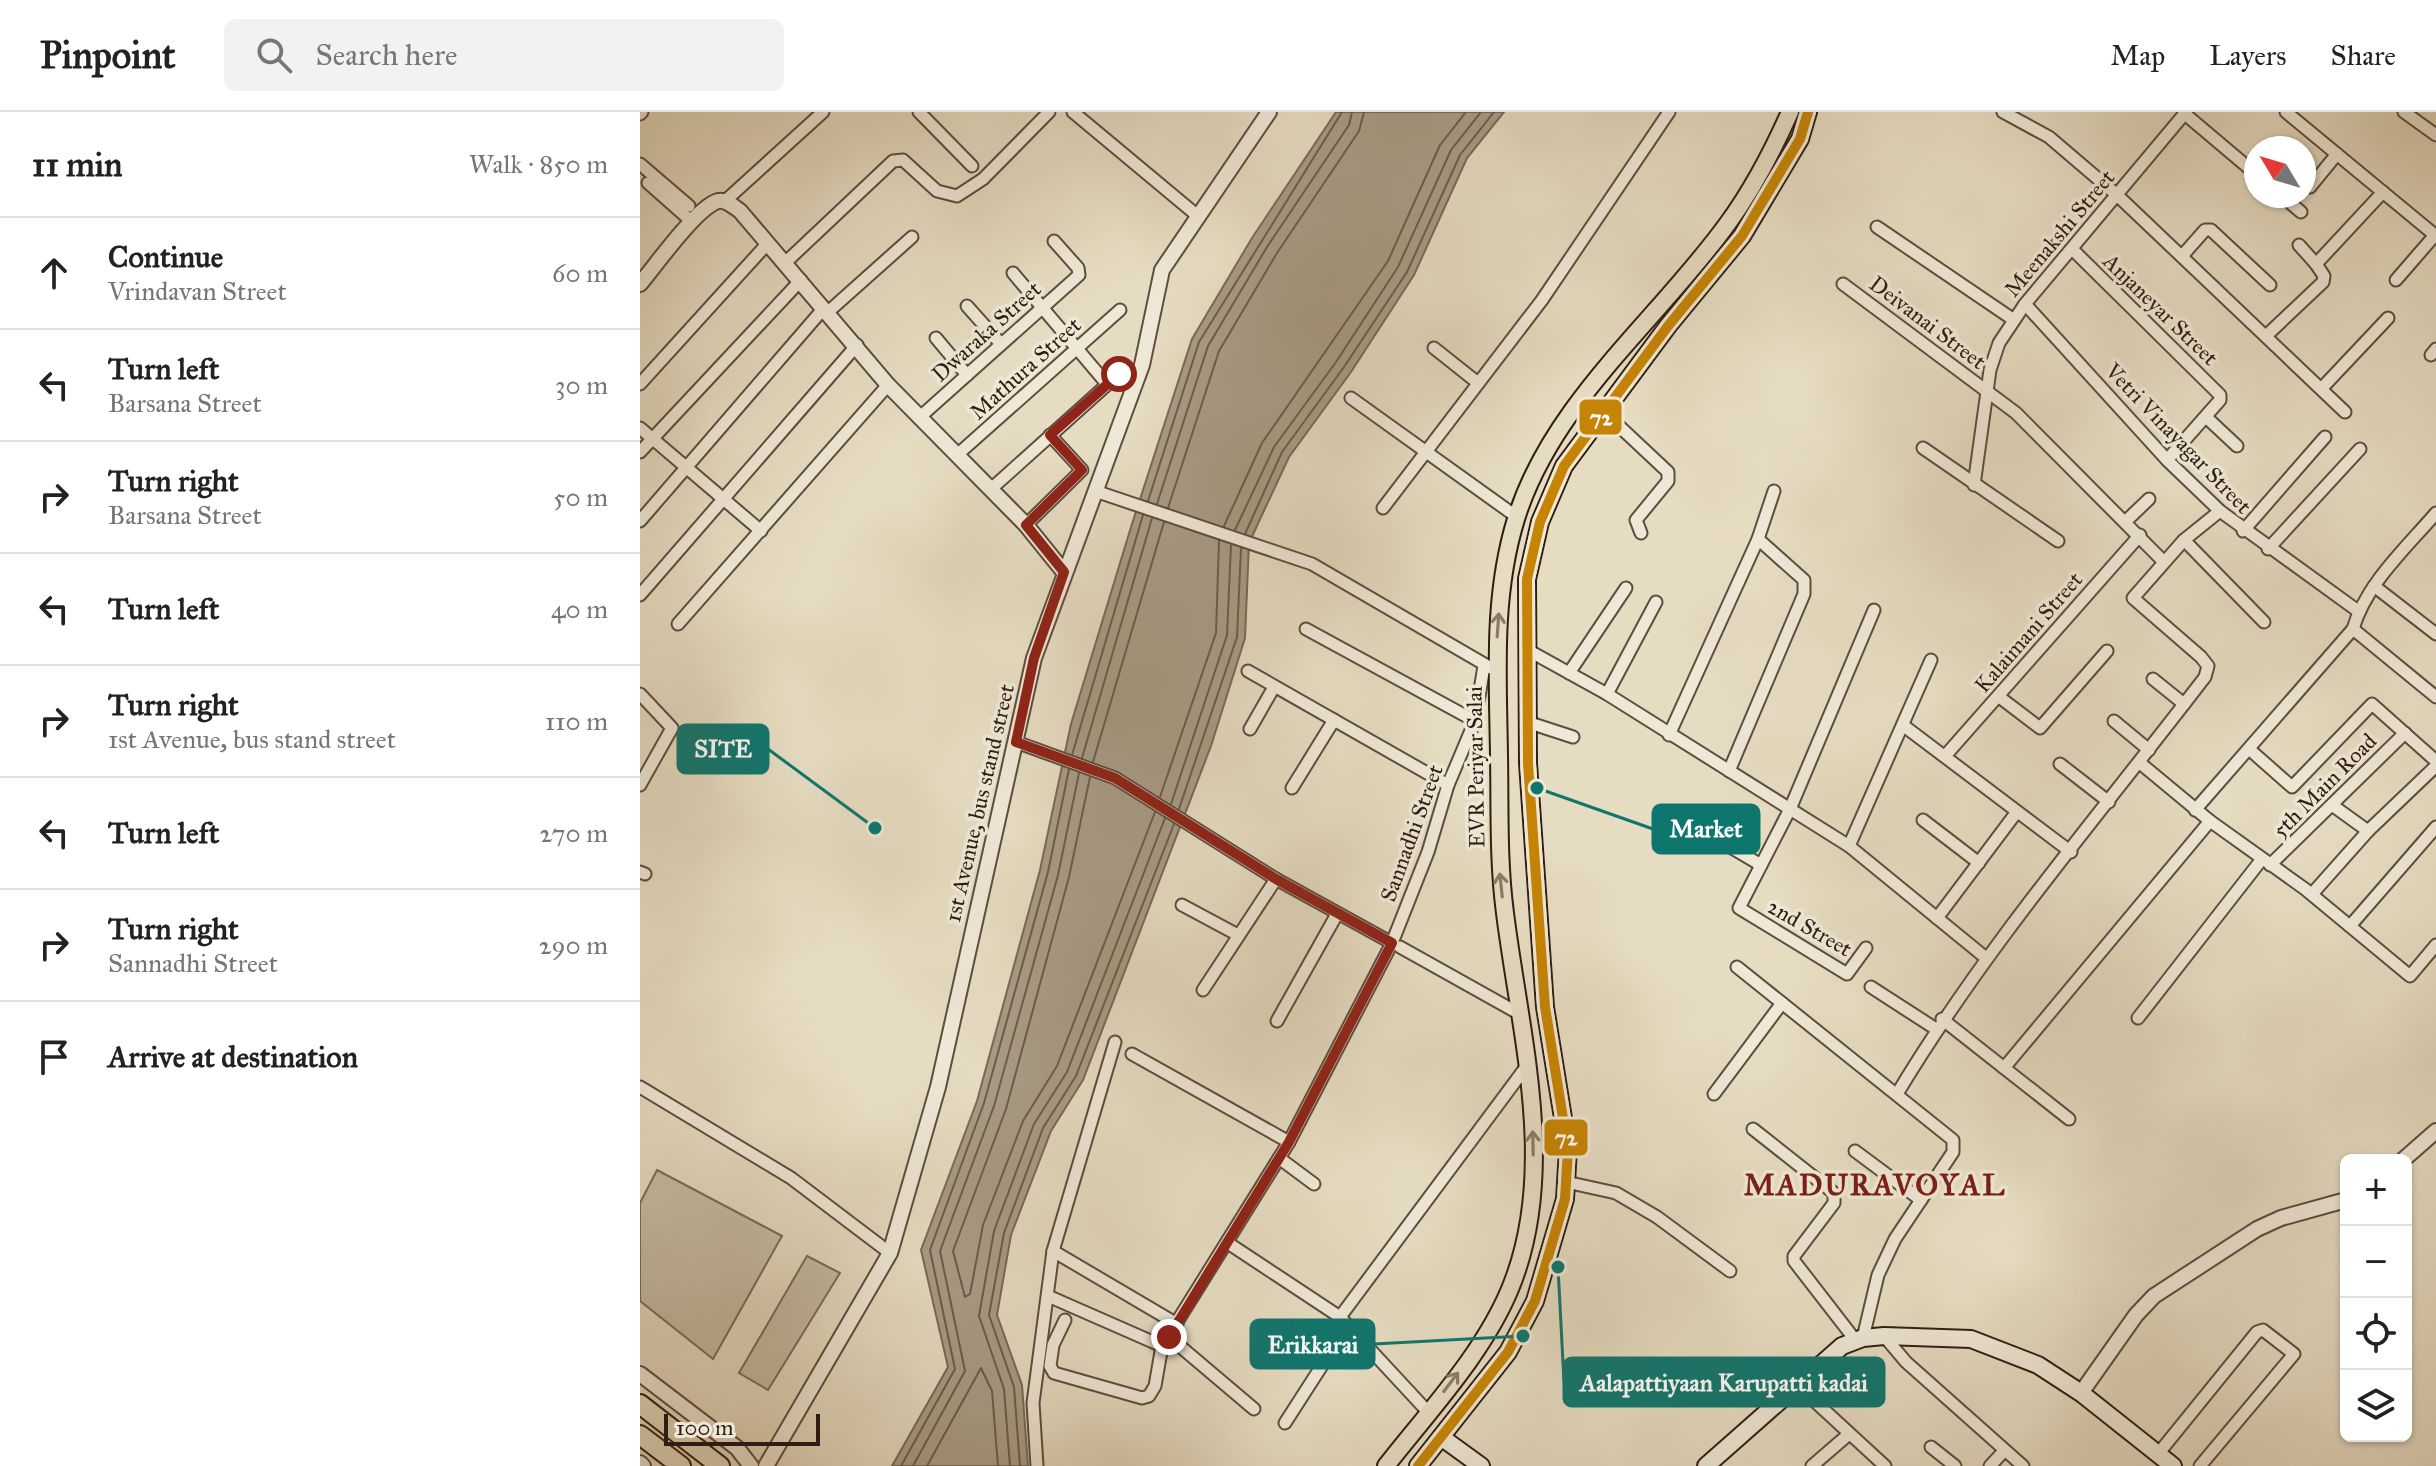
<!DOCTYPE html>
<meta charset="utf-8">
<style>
body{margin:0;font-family:"IM FELL Great Primer",serif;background:#f2f2f2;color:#222}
.controls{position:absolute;right:24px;bottom:24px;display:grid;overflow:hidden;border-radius:12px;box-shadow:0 2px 6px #0004}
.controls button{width:72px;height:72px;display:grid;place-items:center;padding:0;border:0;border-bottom:2px solid #e0e0e0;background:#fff;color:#222;font:40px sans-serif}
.compass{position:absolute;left:1604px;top:24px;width:72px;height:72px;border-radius:50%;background:#fff;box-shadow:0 2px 6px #0004;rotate:308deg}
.scale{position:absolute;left:24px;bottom:20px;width:156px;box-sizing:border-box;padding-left:8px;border:4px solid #2f1d13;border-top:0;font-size:22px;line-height:28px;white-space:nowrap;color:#2f1d13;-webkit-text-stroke:6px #efe8d7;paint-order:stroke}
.stop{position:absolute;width:24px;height:24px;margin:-18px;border:6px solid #8f2418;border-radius:50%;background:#fff}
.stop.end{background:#8f2418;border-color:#fff;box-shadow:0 2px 8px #0008}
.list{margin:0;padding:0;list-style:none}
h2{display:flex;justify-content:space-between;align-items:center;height:104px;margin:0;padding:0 32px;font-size:34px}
h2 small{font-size:26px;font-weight:400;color:#767676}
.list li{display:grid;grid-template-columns:52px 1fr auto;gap:24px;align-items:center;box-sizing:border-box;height:112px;padding:0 32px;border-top:2px solid #e0e0e0}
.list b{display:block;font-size:30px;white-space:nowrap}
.list p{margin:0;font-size:26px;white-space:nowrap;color:#767676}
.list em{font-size:26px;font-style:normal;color:#767676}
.icon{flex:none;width:44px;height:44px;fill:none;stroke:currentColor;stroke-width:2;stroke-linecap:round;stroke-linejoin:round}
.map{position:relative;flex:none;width:1796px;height:1354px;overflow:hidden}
header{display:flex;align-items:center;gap:48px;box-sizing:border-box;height:112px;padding:0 40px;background:#fff;border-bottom:2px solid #e0e0e0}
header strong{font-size:38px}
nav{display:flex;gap:44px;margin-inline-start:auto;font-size:28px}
.search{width:560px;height:72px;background:#f2f2f2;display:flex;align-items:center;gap:20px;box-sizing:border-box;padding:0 28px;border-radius:12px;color:#767676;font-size:30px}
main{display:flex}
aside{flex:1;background:#fff}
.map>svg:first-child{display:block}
.green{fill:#c7bca4;stroke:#7b6c5c;stroke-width:2}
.water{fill:#a89b86;stroke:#786958;stroke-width:2}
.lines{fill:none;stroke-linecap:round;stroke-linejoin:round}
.shore{stroke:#6c5c4c;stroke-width:2}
.minor-casing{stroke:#5d4d3f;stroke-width:15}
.tertiary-casing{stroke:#5d4d3f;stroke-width:18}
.secondary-casing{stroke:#2f1d13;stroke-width:20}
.primary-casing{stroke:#2f1d13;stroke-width:20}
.trunk-casing{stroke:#2f1d13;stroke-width:22}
.minor{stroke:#efe8d7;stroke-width:11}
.tertiary{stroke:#efe8d7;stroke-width:14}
.secondary{stroke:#efe8d7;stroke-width:16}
.primary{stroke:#e6dcc2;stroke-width:16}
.trunk{stroke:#e6dcc2;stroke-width:18}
.bus-1-casing{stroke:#efe8d7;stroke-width:16}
.bus-1{stroke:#c58405;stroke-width:10}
.oneway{stroke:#8a7c6a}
.route{stroke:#8f2418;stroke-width:10}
.labels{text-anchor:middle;stroke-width:7;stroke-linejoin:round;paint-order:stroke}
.street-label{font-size:22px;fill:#2f1d13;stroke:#efe8d7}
.district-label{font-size:30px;font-weight:bold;letter-spacing:2px;fill:#7a1f14;stroke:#efe8d7}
.leader{fill:none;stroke:#0f766e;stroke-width:3}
.callout-dot{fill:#0f766e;stroke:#efe8d7;stroke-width:3}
.callout{fill:#0f766e;stroke:#0f766e;stroke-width:3}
.callout-label{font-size:24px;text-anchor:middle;font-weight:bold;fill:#fff}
.line-badge{stroke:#efe8d7;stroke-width:3}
.badge-label{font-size:22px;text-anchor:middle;font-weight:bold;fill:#fff}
</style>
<header>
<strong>Pinpoint</strong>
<div class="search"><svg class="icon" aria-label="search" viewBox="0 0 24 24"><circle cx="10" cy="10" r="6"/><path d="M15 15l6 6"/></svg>Search here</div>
<nav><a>Map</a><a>Layers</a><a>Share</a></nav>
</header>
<main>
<aside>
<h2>11 min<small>Walk · 850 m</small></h2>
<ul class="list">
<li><svg class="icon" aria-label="ahead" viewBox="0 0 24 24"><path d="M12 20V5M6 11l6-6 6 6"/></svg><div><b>Continue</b><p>Vrindavan Street</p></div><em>60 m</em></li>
<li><svg class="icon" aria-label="left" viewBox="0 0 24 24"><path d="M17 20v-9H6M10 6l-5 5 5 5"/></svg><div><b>Turn left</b><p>Barsana Street</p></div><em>30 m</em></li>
<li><svg class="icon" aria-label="right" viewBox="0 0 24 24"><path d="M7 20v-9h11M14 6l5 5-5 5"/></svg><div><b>Turn right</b><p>Barsana Street</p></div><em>50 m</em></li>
<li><svg class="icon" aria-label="left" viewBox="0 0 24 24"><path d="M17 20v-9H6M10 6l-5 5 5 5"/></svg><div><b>Turn left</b></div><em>40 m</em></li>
<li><svg class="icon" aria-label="right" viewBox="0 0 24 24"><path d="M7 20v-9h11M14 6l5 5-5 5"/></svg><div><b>Turn right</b><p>1st Avenue, bus stand street</p></div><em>110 m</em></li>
<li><svg class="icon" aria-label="left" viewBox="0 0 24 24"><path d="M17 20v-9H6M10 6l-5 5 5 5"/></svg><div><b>Turn left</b></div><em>270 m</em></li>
<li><svg class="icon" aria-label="right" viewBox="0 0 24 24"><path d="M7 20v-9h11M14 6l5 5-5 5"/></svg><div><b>Turn right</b><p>Sannadhi Street</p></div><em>290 m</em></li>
<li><svg class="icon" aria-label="arrive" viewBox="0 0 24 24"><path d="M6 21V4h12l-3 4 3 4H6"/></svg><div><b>Arrive at destination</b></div></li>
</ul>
</aside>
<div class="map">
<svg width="1796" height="1354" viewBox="0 0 1796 1354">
<rect width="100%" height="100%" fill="#e6dcc2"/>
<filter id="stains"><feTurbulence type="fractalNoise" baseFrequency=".0025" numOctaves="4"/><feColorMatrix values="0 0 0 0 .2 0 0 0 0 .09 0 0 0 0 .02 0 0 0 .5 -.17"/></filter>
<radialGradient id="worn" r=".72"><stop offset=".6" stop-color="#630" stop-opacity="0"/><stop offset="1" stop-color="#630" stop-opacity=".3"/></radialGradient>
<g class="green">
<polygon points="17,1058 142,1124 73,1247 0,1189 0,1091"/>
<polygon points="167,1144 200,1161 128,1278 99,1261"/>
</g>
<polygon class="water" points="696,0 864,0 827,46 774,163 711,260 649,345 609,431 605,526 571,634 443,968 411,1019 371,1123 357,1203 382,1273 388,1354 252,1354 308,1255 281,1138 337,989 400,758 431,612 491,415 552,227 612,126"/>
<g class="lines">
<g class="shore">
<polyline points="508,389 559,230 702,0"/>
<polyline points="517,392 568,234 627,135 709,13 712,0"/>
<polyline points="528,396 579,239 637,141 719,19 724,0"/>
<polyline points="584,414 622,331 748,149 800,33 826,0"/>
<polyline points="595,418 634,335 696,250 758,155 811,38 841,0"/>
<polyline points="605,422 642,340 704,255 767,160 820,43 854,0"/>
<polyline points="432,643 503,403"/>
<polyline points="442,646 512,406"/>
<polyline points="453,650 524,410"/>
<polyline points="450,665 429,765 366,997 313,1139 325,1185 330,1182 343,1113 383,1009 417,954 515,700"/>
<polyline points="520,685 576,521 579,429"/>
<polyline points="531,692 587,523 591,433"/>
<polyline points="539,697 597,525 601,436"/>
<polyline points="261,1354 315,1257 290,1138 344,991 408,760 429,657"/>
<polyline points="273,1354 325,1259 300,1139 354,994 418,763 439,661"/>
<polyline points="287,1354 341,1256 352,1279 358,1354"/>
<polyline points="370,1354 364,1277 339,1204 354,1119 394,1012 427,960 525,706"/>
<polyline points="380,1354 374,1275 349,1203 364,1121 403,1016 436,964 534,712"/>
</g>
<defs>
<g id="minor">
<polyline points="279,0 332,54"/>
<polyline points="433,0 559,105"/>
<polyline points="1363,0 1409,25 1477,83 1705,300"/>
<polyline points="1646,0 1796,124"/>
<polyline points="1764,0 1796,23"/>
<polyline points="0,2 2,0"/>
<polyline points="1545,2 1616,62"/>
<polyline points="0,52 49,94"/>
<polyline points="8,71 51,109 47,113"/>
<polyline points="1670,75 1697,42"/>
<polyline points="1642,84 1661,100"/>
<polyline points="85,89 183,0"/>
<polyline points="1237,115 1374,208"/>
<polyline points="1659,133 1676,152"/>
<polyline points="1432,137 1580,283 1580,288 1527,348"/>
<polyline points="1542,144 1565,118 1571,118 1630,173"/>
<polyline points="146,150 253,49 263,48 297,79 317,84 343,67 409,0"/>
<polyline points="373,161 467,272"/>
<polyline points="1756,168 1795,123"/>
<polyline points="1203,172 1376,301 1523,449"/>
<polyline points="1385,192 1527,348 1580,399 1718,499"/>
<polyline points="327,194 361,232"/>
<polyline points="188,200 272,125"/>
<polyline points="1627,223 1683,170 1684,164 1676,152 1743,80"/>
<polyline points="296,226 327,263"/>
<polyline points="794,236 838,271"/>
<polyline points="1791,243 1796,237"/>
<polyline points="0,272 128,131"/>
<polyline points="1682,276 1748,206"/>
<polyline points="711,286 877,405"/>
<polyline points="964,300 1028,360 1028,369 996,408 1001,421"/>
<polyline points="280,305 439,163 438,156 414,129"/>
<polyline points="1566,305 1597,334"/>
<polyline points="0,316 121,419"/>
<polyline points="1283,336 1418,429"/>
<polyline points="0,340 161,168"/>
<polyline points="317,343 480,198"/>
<polyline points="1334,373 1350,258 1359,231 1385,192 1546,0"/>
<polyline points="351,377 479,262"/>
<polyline points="455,379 672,452 851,556"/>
<polyline points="743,396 902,188 1029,0"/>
<polyline points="0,409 184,196"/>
<polyline points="1486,409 1509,387"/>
<polyline points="386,413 442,358 410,323"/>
<polyline points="1603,419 1685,325"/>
<polyline points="1544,428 1624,510"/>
<polyline points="1628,437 1720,337"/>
<polyline points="1734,474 1796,522"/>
<polyline points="0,483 217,233"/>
<polyline points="38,512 248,273"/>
<polyline points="666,517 835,609"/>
<polyline points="1713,517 1796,585"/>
<polyline points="886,537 967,582 1209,734 1346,846"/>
<polyline points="608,559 808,673"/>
<polyline points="929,561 986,476"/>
<polyline points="1513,567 1544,592"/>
<polyline points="0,582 32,616 0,673"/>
<polyline points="967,582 1016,490"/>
<polyline points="1358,584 1400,616 1467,539"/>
<polyline points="1474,609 1509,638"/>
<polyline points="887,610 933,625"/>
<polyline points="1264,614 1431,740"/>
<polyline points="610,617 634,575"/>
<polyline points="1029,623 1118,427 1134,379"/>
<polyline points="376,630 475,666 636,767 752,831"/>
<polyline points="1609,637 1652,675 1732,592 1796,649"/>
<polyline points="1305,644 1500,423"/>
<polyline points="1500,651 1570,709 1665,777 1770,864 1796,833"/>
<polyline points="1420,652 1469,690"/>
<polyline points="1089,659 1164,482 1164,468 1118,427"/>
<polyline points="652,676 694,608"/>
<polyline points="1692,693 1728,719"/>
<path d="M1555,698L1713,517C1726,472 1766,436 1796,401"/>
<polyline points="1283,708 1339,751"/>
<polyline points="1053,713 1121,753"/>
<polyline points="1209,734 1291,548"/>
<polyline points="1630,753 1765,621"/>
<polyline points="0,760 5,762"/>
<polyline points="1672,782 1728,719 1796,654"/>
<polyline points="542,793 598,823"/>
<polyline points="1297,806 1376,701"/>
<polyline points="1710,814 1796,715"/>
<polyline points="760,835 878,901"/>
<polyline points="1226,836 1207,862 1099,796 1150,697 1234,498"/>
<polyline points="1097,855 1313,1028 1313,1040 1255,1127 1238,1163 1223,1226"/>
<polyline points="1231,875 1296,917"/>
<polyline points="563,878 636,767"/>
<polyline points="1498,906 1622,747"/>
<polyline points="1302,907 1429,1007"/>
<polyline points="637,909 697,802"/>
<polyline points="492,942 649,1030"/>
<polyline points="1364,956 1570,709"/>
<polyline points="0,975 151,1066 250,1141"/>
<polyline points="1074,982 1142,891"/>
<path d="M1257,982C1346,834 1460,702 1565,565L1568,554L1561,545L1493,486L1544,428L1580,399"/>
<polyline points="1113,1017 1194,1081 1194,1091 1154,1144 1154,1149 1216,1229"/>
<polyline points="1215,1039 1281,1088"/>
<polyline points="639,1046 674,1072"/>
<polyline points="926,1070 976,1081 1017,1105 1090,1159"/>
<polyline points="588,1131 700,1205 788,1300"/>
<polyline points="413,1139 537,1212"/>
<polyline points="408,1184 522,1234"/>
<polyline points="700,1205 886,955"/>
<polyline points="425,1208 413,1233 410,1254 414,1261 502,1286 509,1284 515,1274 522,1234 649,1030 752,831 788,740 808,673 835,609 844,554"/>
<polyline points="1244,1224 1266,1250 1383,1354"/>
<polyline points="529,1225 614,1297"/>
<polyline points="1157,1273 1245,1354"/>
<polyline points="645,1311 708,1213"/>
<polyline points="1291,1335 1315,1354"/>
<polyline points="1518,1342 1617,1220 1623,1218 1654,1242 1560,1354"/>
<polyline points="397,1354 393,1291 413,1139 475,930"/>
<polyline points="1172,1354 1209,1322"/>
<polyline points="1350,1354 1364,1339"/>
</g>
<g id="tertiary">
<path d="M0,172C16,153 56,96 78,89C86,87 94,95 100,99L248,273L386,413L424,460"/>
<polyline points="1763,1048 1796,1019"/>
<polyline points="0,1262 97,1336 111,1354"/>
<polyline points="1441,1281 1496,1203 1514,1184 1617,1117 1641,1106 1706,1088"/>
<polyline points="0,1351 3,1354"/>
<polyline points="126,1354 250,1141 298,975 394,546 502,253 522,158 629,0"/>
</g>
<g id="secondary">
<polyline points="801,1325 841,1354"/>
<polyline points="1066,1354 1202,1234 1223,1226 1244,1224 1331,1227 1398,1253 1441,1281 1533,1354"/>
</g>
<g id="primary">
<path d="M746,1354C789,1299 843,1242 870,1177C919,1059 880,922 865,801C858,748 860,697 859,644C858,564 852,485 876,407C912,290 1019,207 1088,111C1113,77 1133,38 1150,0"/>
<polyline points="778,1354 868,1240 895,1189 925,1087 928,1037 905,895 888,651 887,467 900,410 924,354 1028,214 1102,124 1160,27 1168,0"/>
</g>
<g id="trunk">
<polyline points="0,1292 80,1354"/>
<polyline points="0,1323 41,1354"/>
</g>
</defs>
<use href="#minor" class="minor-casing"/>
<use href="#tertiary" class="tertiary-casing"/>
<use href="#secondary" class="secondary-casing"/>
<use href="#primary" class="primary-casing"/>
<use href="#trunk" class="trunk-casing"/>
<use href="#minor" class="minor"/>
<use href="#tertiary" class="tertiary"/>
<use href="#secondary" class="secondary"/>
<use href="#primary" class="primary"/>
<use href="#trunk" class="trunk"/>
<defs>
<polyline id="bus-1" points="778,1354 868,1240 895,1189 925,1087 928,1037 905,895 888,651 887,467 900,410 924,354 1028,214 1102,124 1160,27 1168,0"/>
</defs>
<use href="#bus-1" class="bus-1-casing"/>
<use href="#bus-1" class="bus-1"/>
</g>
<defs><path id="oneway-shaft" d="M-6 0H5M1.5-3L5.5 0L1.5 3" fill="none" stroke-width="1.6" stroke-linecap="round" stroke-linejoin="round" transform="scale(2)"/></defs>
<g class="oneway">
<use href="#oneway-shaft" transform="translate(858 513) rotate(-86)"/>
<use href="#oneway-shaft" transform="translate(861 773) rotate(-96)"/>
<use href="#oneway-shaft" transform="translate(893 1031) rotate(-91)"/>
<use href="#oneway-shaft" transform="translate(811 1270) rotate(-53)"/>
</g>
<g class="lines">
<polyline class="route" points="479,262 410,323 442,358 386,413 424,460 394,546 376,630 475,666 636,767 752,831 649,1030 529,1225"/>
</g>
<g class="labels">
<g class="street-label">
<text transform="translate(1419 121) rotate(-50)" y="8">Meenakshi Street</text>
<text transform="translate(1521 197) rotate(44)" y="8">Anjaneyar Street</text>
<text transform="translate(1288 210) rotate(37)" y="8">Deivanai Street</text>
<text transform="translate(346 219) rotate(-42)" y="8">Dwaraka Street</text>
<text transform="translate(385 256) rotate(-42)" y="8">Mathura Street</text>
<text transform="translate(1539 326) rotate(46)" y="8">Vetri Vinayagar Street</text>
<text transform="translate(1388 520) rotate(-49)" y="8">Kalaimani Street</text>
<text transform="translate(835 655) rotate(-91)" y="8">EVR Periyar Salai</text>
<text transform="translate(1684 673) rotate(-45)" y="8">5th Main Road</text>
<text transform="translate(339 691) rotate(-77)" y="8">1st Avenue, bus stand street</text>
<text transform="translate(771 721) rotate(-70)" y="8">Sannadhi Street</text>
<text transform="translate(1170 815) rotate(30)" y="8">2nd Street</text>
</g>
<g class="district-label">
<text x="1235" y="1083">MADURAVOYAL</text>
</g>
</g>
<path class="leader" d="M235 716L128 637M897 676L1013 717M883 1224L734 1232M918 1155L924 1270"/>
<g class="callout-dot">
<circle cx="235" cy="716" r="8"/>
<circle cx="897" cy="676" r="8"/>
<circle cx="883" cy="1224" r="8"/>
<circle cx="918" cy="1155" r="8"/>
</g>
<g class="callout">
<rect x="38" y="613" width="90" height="48" rx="8"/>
<rect x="1013" y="693" width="106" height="48" rx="8"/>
<rect x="611" y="1208" width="123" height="48" rx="8"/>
<rect x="924" y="1246" width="320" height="48" rx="8"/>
</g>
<g class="callout-label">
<text x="83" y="645">SITE</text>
<text x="1066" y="725">Market</text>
<text x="673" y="1241">Erikkarai</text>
<text x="1084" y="1279">Aalapattiyaan Karupatti kadai</text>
</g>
<g class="line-badge">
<rect x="938" y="286" width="45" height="38" rx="8" fill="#c58405"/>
<rect x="903" y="1006" width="46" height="39" rx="8" fill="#c58405"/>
</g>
<g class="badge-label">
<text x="961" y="313">72</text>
<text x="926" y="1033">72</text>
</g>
<rect width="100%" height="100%" filter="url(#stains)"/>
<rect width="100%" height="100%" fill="url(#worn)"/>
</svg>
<div class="controls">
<button>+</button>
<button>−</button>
<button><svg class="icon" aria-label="locate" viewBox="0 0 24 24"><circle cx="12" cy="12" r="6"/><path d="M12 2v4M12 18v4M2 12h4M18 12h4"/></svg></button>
<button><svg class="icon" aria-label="layers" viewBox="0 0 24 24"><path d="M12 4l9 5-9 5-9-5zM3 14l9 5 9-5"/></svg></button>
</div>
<svg class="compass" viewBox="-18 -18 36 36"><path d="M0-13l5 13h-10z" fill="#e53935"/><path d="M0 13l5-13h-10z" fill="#767676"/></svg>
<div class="scale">100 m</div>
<div class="stop" style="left:479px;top:262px"></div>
<div class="stop end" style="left:529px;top:1225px"></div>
</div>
</main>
